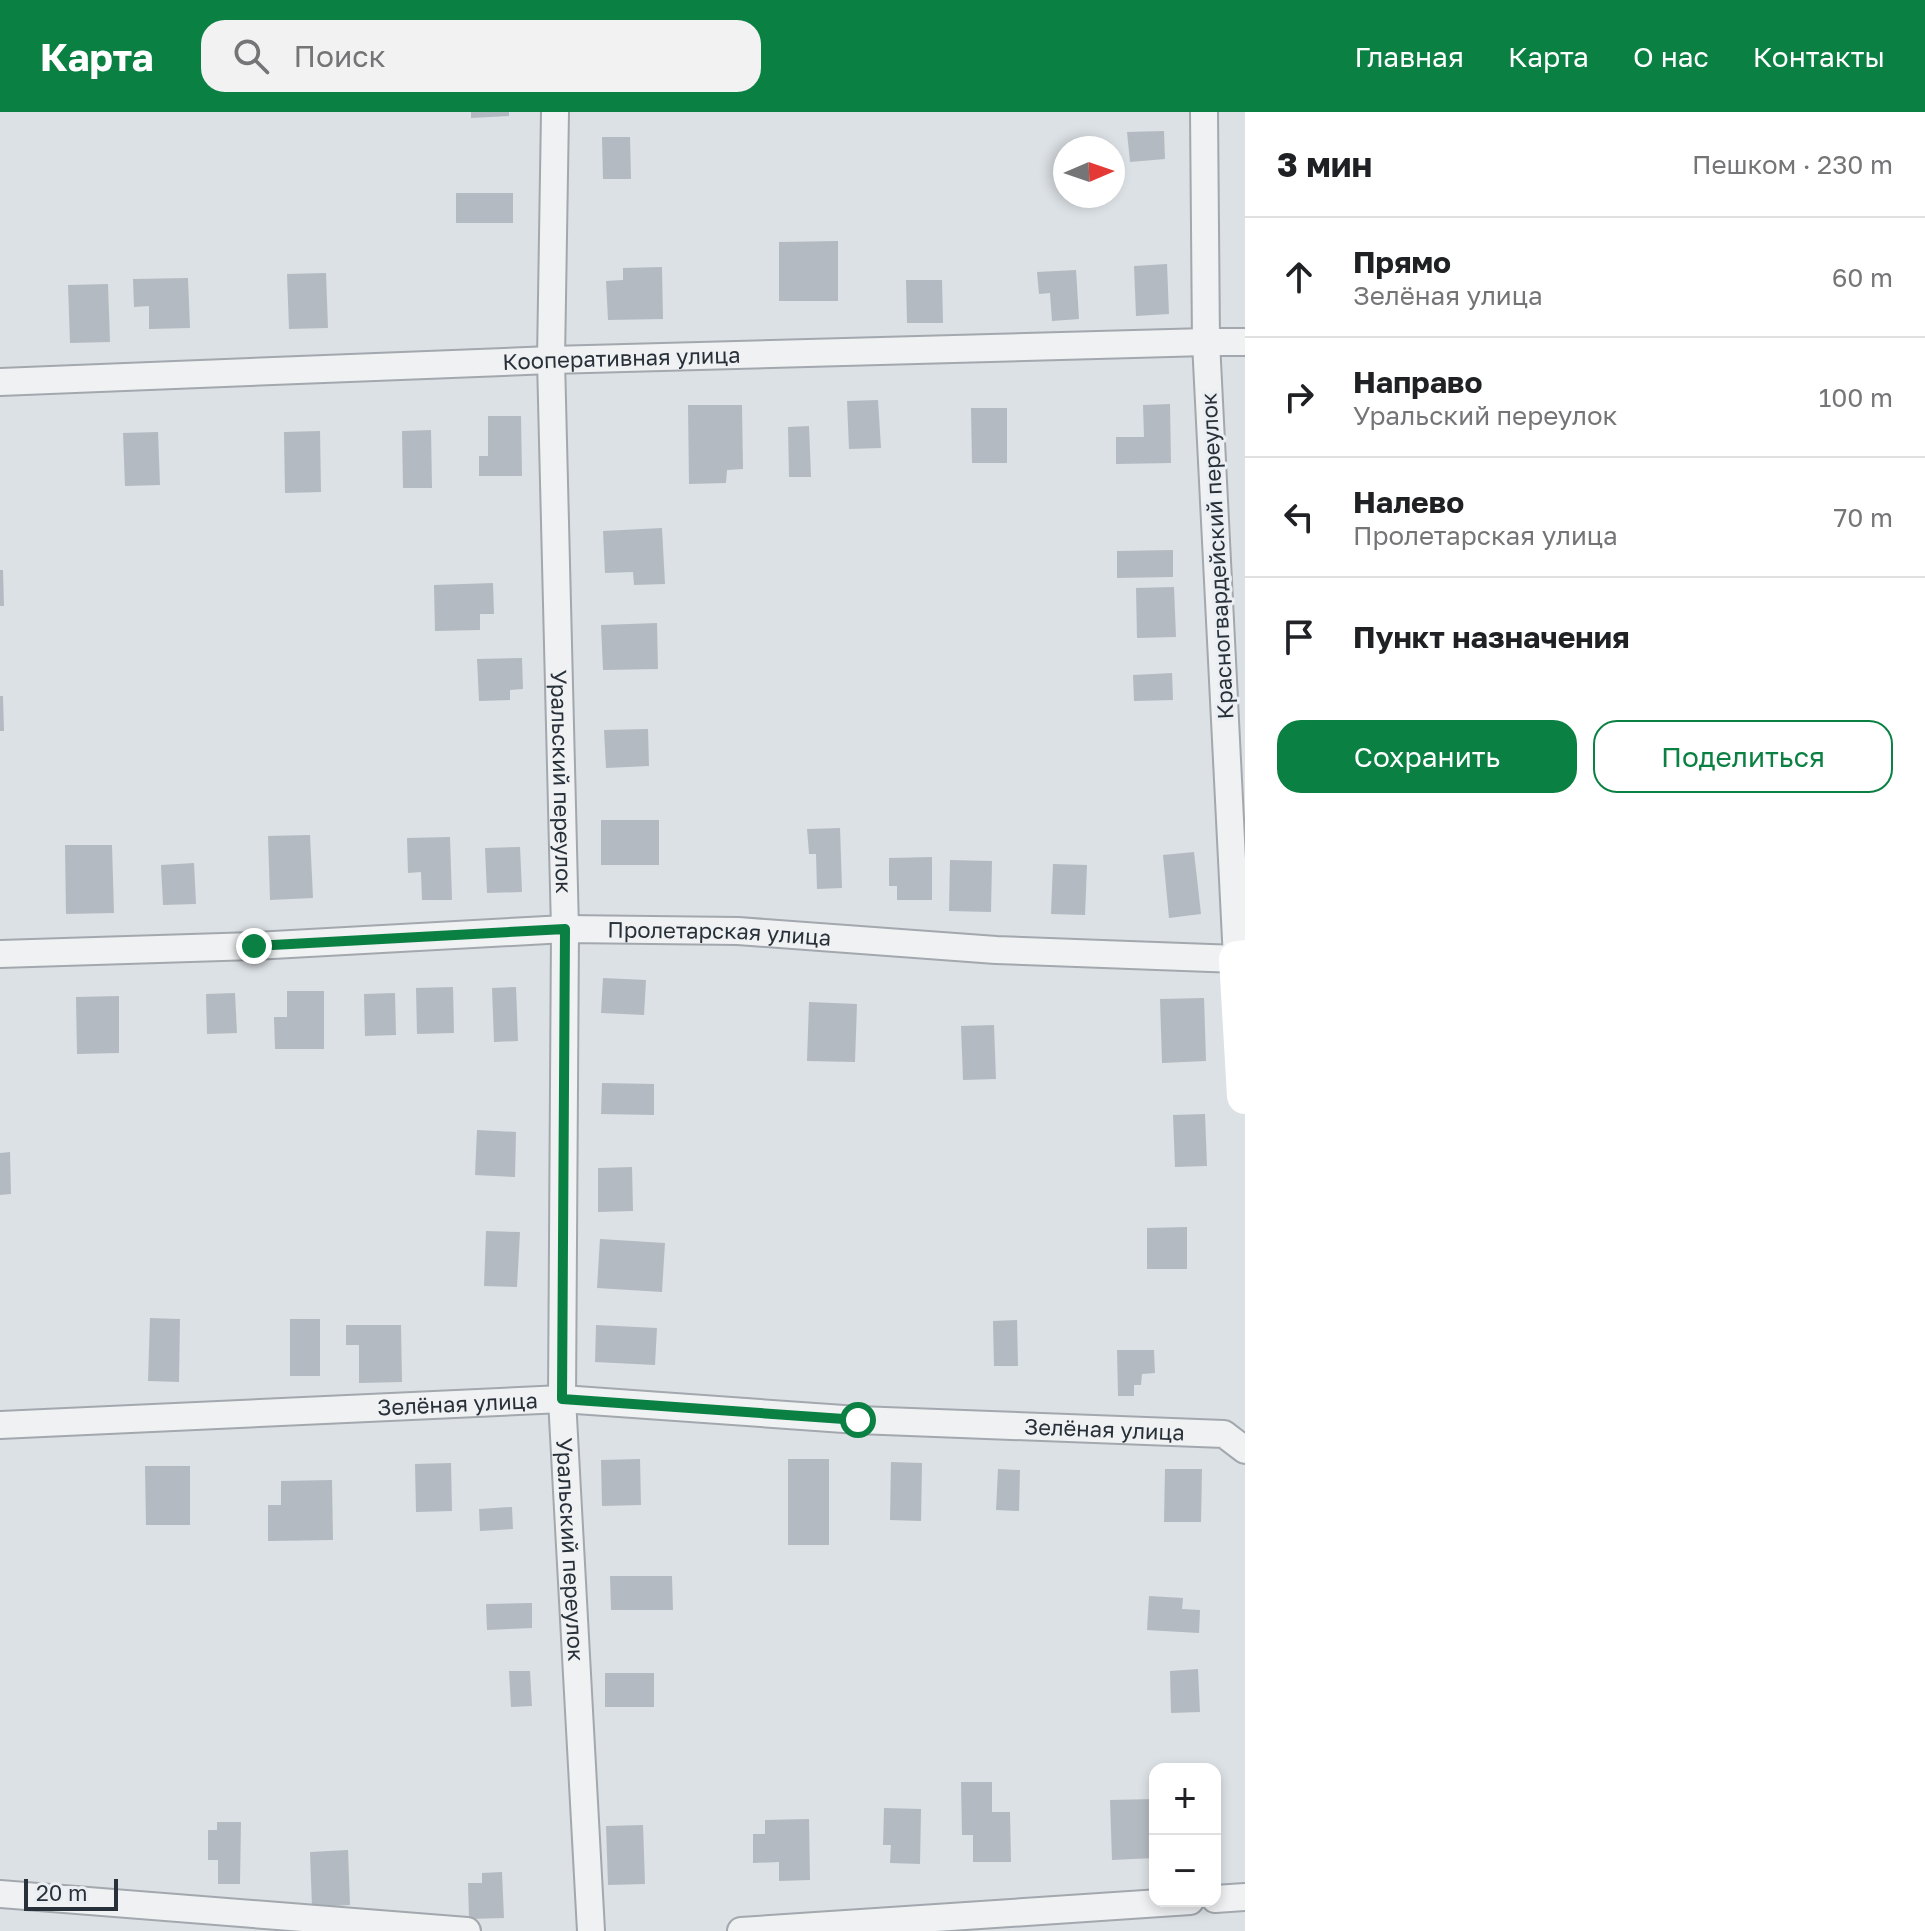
<!DOCTYPE html>
<html lang="ru">
<meta charset="utf-8">
<style>
body{margin:0;font-family:"Golos Text",sans-serif;background:#f2f2f2;color:#202124}
.controls{position:absolute;right:24px;bottom:24px;display:grid;overflow:hidden;border-radius:16px;box-shadow:0 4px 12px #0003}
.controls button{width:72px;height:72px;display:grid;place-items:center;padding:0;border:0;border-bottom:2px solid #e0e0e0;background:#fff;color:#202124;font:40px sans-serif}
.compass{position:absolute;left:1053px;top:24px;width:72px;height:72px;border-radius:50%;background:#fff;box-shadow:0 4px 12px #0003;rotate:88deg}
.scale{position:absolute;left:24px;bottom:20px;width:94px;box-sizing:border-box;padding-left:8px;border:4px solid #283039;border-top:0;font-size:22px;line-height:28px;white-space:nowrap;color:#283039;-webkit-text-stroke:6px #ebeff3;paint-order:stroke}
.stop{position:absolute;width:24px;height:24px;margin:-18px;border:6px solid #0b8043;border-radius:50%;background:#fff}
.stop.end{background:#0b8043;border-color:#fff;box-shadow:0 2px 8px #0008}
.list{margin:0;padding:0;list-style:none}
h2{display:flex;justify-content:space-between;align-items:center;height:104px;margin:0;padding:0 32px;font-size:34px}
h2 small{font-size:26px;font-weight:400;color:#757577}
.list li{display:grid;grid-template-columns:52px 1fr auto;gap:24px;align-items:center;box-sizing:border-box;height:120px;padding:0 32px;border-top:2px solid #e0e0e0}
.list b{display:block;font-size:30px;white-space:nowrap}
.list p{margin:0;font-size:26px;white-space:nowrap;color:#757577}
.list em{font-size:26px;font-style:normal;color:#757577}
.actions{display:flex;gap:16px;padding:24px 32px}
.actions a{flex:1;padding:18px 0;border:2px solid #0b8043;border-radius:24px;text-align:center;font-size:28px;color:#0b8043}
.actions .main{background:#0b8043;color:#fff}
.icon{flex:none;width:44px;height:44px;fill:none;stroke:currentColor;stroke-width:2;stroke-linecap:round;stroke-linejoin:round}
.map{position:relative;flex:none;width:1245px;height:1819px;overflow:hidden}
header{display:flex;align-items:center;gap:48px;box-sizing:border-box;height:112px;padding:0 40px;background:#0b8043;color:#fff}
header strong{font-size:38px}
nav{display:flex;gap:44px;margin-inline-start:auto;font-size:28px}
.search{width:560px;height:72px;background:#f2f2f2;display:flex;align-items:center;gap:20px;box-sizing:border-box;padding:0 28px;border-radius:24px;color:#757577;font-size:30px}
main{display:flex}
aside{flex:1;background:#fff}
.map>svg:first-child{display:block}
.building{fill:#b4bac1}
.lines{fill:none;stroke-linecap:round;stroke-linejoin:round}
.street-casing{stroke:#a2a8ae;stroke-width:30}
.street{stroke:#eff1f3;stroke-width:26}
.secondary{stroke:#fff;stroke-width:36}
.route{stroke:#0b8043;stroke-width:10}
.labels{text-anchor:middle;stroke-width:6;stroke-linejoin:round;paint-order:stroke}
.street-label{font-size:22px;fill:#283039;stroke:#ebeff3}
</style>
<header>
<strong>Карта</strong>
<div class="search"><svg class="icon" aria-label="search" viewBox="0 0 24 24"><circle cx="10" cy="10" r="6"/><path d="M15 15l6 6"/></svg>Поиск</div>
<nav><a>Главная</a><a>Карта</a><a>О нас</a><a>Контакты</a></nav>
</header>
<main>
<div class="map">
<svg width="1245" height="1819" viewBox="0 0 1245 1819">
<rect width="100%" height="100%" fill="#dce1e5"/>
<g class="building">
<polygon points="471,0 509,0 509,4 471,6"/>
<polygon points="1164,19 1165,47 1130,50 1127,20"/>
<polygon points="602,25 630,25 631,67 603,67"/>
<rect x="456" y="81" width="57" height="30"/>
<polygon points="838,129 838,189 779,189 779,130"/>
<polygon points="1167,152 1169,202 1136,204 1134,154"/>
<polygon points="662,155 663,207 608,208 606,169 623,168 623,156"/>
<polygon points="1076,158 1079,207 1052,209 1050,181 1039,182 1037,160"/>
<polygon points="326,161 328,216 289,217 287,162"/>
<polygon points="188,166 190,216 149,217 149,194 134,195 133,167"/>
<polygon points="906,168 942,168 943,211 907,211"/>
<polygon points="108,172 110,230 70,231 68,173"/>
<polygon points="878,288 881,336 849,337 847,289"/>
<polygon points="1170,292 1171,351 1116,352 1116,325 1144,325 1143,293"/>
<polygon points="688,293 742,293 743,357 727,358 726,371 689,372"/>
<polygon points="971,296 1007,296 1007,351 972,351"/>
<polygon points="488,304 521,304 522,364 479,364 479,344 488,344"/>
<polygon points="809,314 811,365 789,365 788,315"/>
<polygon points="431,318 432,376 403,376 402,319"/>
<polygon points="320,319 321,380 285,381 284,320"/>
<polygon points="158,320 160,373 125,374 123,321"/>
<polygon points="662,416 665,472 634,473 633,460 605,461 603,419"/>
<polygon points="1173,438 1173,465 1117,466 1117,439"/>
<polygon points="0,458 3,458 4,494 0,494"/>
<polygon points="493,471 494,502 480,502 480,518 435,519 434,473"/>
<polygon points="1174,475 1176,525 1137,526 1136,476"/>
<polygon points="657,511 658,557 603,558 601,513"/>
<polygon points="522,546 523,577 510,578 510,588 479,589 477,547"/>
<polygon points="1172,561 1173,588 1134,589 1133,563"/>
<polygon points="0,584 3,584 4,619 0,619"/>
<polygon points="648,617 649,654 606,656 604,618"/>
<rect x="601" y="708" width="58" height="45"/>
<polygon points="840,716 842,776 817,777 816,742 809,742 807,717"/>
<polygon points="310,723 313,786 270,788 268,724"/>
<polygon points="450,725 452,788 422,788 421,760 408,761 407,726"/>
<polygon points="65,733 112,733 114,801 66,802"/>
<polygon points="520,735 522,780 487,781 485,736"/>
<polygon points="1194,740 1201,802 1169,806 1163,743"/>
<polygon points="932,745 932,788 897,788 897,774 889,774 889,746"/>
<polygon points="950,748 992,749 991,800 949,799"/>
<polygon points="194,751 196,792 163,793 161,753"/>
<polygon points="1053,752 1087,753 1085,803 1051,802"/>
<polygon points="603,866 646,868 644,903 601,901"/>
<polygon points="453,875 454,921 417,922 416,876"/>
<polygon points="516,875 518,929 494,930 492,876"/>
<polygon points="287,879 324,879 324,937 275,937 274,905 287,905"/>
<polygon points="235,881 237,921 207,922 206,882"/>
<polygon points="395,881 396,923 365,924 364,882"/>
<polygon points="119,884 119,941 77,942 76,885"/>
<polygon points="1204,886 1206,949 1162,951 1160,887"/>
<polygon points="809,890 857,892 855,950 807,949"/>
<polygon points="994,913 996,967 963,968 961,914"/>
<polygon points="602,971 654,972 654,1003 601,1002"/>
<polygon points="1205,1002 1207,1054 1175,1055 1173,1003"/>
<polygon points="477,1018 516,1020 515,1065 475,1063"/>
<polygon points="10,1040 11,1082 0,1083 0,1041"/>
<polygon points="632,1055 633,1099 598,1100 598,1056"/>
<polygon points="1187,1115 1187,1157 1147,1157 1147,1116"/>
<polygon points="486,1119 520,1120 517,1175 484,1174"/>
<polygon points="600,1127 665,1131 662,1180 597,1176"/>
<polygon points="150,1206 180,1207 179,1270 148,1269"/>
<rect x="290" y="1207" width="30" height="57"/>
<polygon points="1017,1208 1018,1254 994,1254 993,1209"/>
<polygon points="346,1213 401,1213 402,1270 359,1271 359,1233 346,1233"/>
<polygon points="596,1213 657,1216 655,1253 595,1250"/>
<polygon points="1117,1238 1154,1238 1155,1261 1142,1262 1141,1273 1134,1273 1134,1284 1118,1284"/>
<polygon points="640,1347 641,1393 602,1394 601,1348"/>
<rect x="788" y="1347" width="41" height="86"/>
<polygon points="891,1350 922,1351 921,1409 890,1408"/>
<polygon points="451,1351 452,1399 416,1400 415,1352"/>
<polygon points="145,1354 190,1354 190,1413 146,1413"/>
<polygon points="998,1357 1020,1358 1019,1399 996,1398"/>
<polygon points="1165,1357 1202,1357 1201,1410 1164,1410"/>
<polygon points="332,1368 333,1428 268,1429 268,1393 281,1393 281,1369"/>
<polygon points="512,1395 513,1417 480,1419 479,1397"/>
<polygon points="610,1464 672,1464 673,1498 611,1498"/>
<polygon points="1149,1484 1183,1486 1182,1497 1200,1498 1199,1521 1147,1518"/>
<polygon points="532,1491 532,1516 487,1518 486,1492"/>
<polygon points="1198,1557 1200,1600 1171,1601 1170,1559"/>
<polygon points="509,1559 530,1559 532,1594 511,1595"/>
<rect x="605" y="1561" width="49" height="34"/>
<polygon points="961,1670 992,1670 992,1700 1010,1700 1011,1750 973,1750 973,1723 962,1723"/>
<polygon points="1155,1687 1155,1746 1112,1748 1110,1688"/>
<polygon points="884,1696 921,1697 920,1752 890,1751 891,1733 883,1733"/>
<polygon points="809,1707 810,1768 779,1769 779,1750 753,1751 753,1722 765,1722 765,1708"/>
<polygon points="217,1710 241,1710 240,1772 218,1772 218,1748 208,1748 208,1718 217,1718"/>
<polygon points="643,1713 645,1772 608,1773 606,1714"/>
<polygon points="348,1738 350,1793 312,1795 310,1740"/>
<polygon points="502,1760 504,1806 469,1807 468,1771 482,1771 482,1761"/>
</g>
<g class="lines">
<defs>
<g id="street">
<path id="s1" d="M555,0L551,248L565,817L562,1287L591,1819"/>
<path id="s2" d="M0,270L551,248L1206,230H1245"/>
<path id="s3" d="M0,842L254,834L565,817L738,819L996,838L1237,847L1206,230L1204,0"/>
<path id="s4" d="M0,1313L562,1287L858,1308L1224,1322L1245,1338"/>
<polyline points="0,1782 467,1819"/>
<polyline points="1215,1787 1245,1785"/>
<polyline points="741,1819 1190,1789"/>
</g>
</defs>
<use href="#street" class="street-casing"/>
<use href="#street" class="street"/>
<polyline class="secondary" points="1245,846 1237,847 1245,984"/>
</g>
<g class="lines">
<polyline class="route" points="254,834 565,817 562,1287 858,1308"/>
</g>
<g class="labels">
<g class="street-label">
<text dy="8" stroke="none"><textPath href="#s2" startOffset="622">Кооперативная улица</textPath></text>
<text transform="translate(1217 444) rotate(-93)" y="8">Красногвардейский переулок</text>
<text dy="8" stroke="none"><textPath href="#s1" startOffset="670">Уральский переулок</textPath></text>
<text dy="8" stroke="none"><textPath href="#s3" startOffset="720">Пролетарская улица</textPath></text>
<text dy="8" stroke="none"><textPath href="#s4" startOffset="458">Зелёная улица</textPath></text>
<text dy="8" stroke="none"><textPath href="#s4" startOffset="1106">Зелёная улица</textPath></text>
<text dy="8" stroke="none"><textPath href="#s1" startOffset="1438">Уральский переулок</textPath></text>
</g>
</g>
</svg>
<div class="controls">
<button>+</button>
<button>−</button>
</div>
<svg class="compass" viewBox="-18 -18 36 36"><path d="M0-13l5 13h-10z" fill="#e53935"/><path d="M0 13l5-13h-10z" fill="#757577"/></svg>
<div class="scale">20 m</div>
<div class="stop" style="left:858px;top:1308px"></div>
<div class="stop end" style="left:254px;top:834px"></div>
</div>
<aside>
<h2>3 мин<small>Пешком · 230 m</small></h2>
<ul class="list">
<li><svg class="icon" aria-label="ahead" viewBox="0 0 24 24"><path d="M12 20V5M6 11l6-6 6 6"/></svg><div><b>Прямо</b><p>Зелёная улица</p></div><em>60 m</em></li>
<li><svg class="icon" aria-label="right" viewBox="0 0 24 24"><path d="M7 20v-9h11M14 6l5 5-5 5"/></svg><div><b>Направо</b><p>Уральский переулок</p></div><em>100 m</em></li>
<li><svg class="icon" aria-label="left" viewBox="0 0 24 24"><path d="M17 20v-9H6M10 6l-5 5 5 5"/></svg><div><b>Налево</b><p>Пролетарская улица</p></div><em>70 m</em></li>
<li><svg class="icon" aria-label="arrive" viewBox="0 0 24 24"><path d="M6 21V4h12l-3 4 3 4H6"/></svg><div><b>Пункт назначения</b></div></li>
</ul>
<div class="actions"><a class="main">Сохранить</a><a>Поделиться</a></div>
</aside>
</main>
